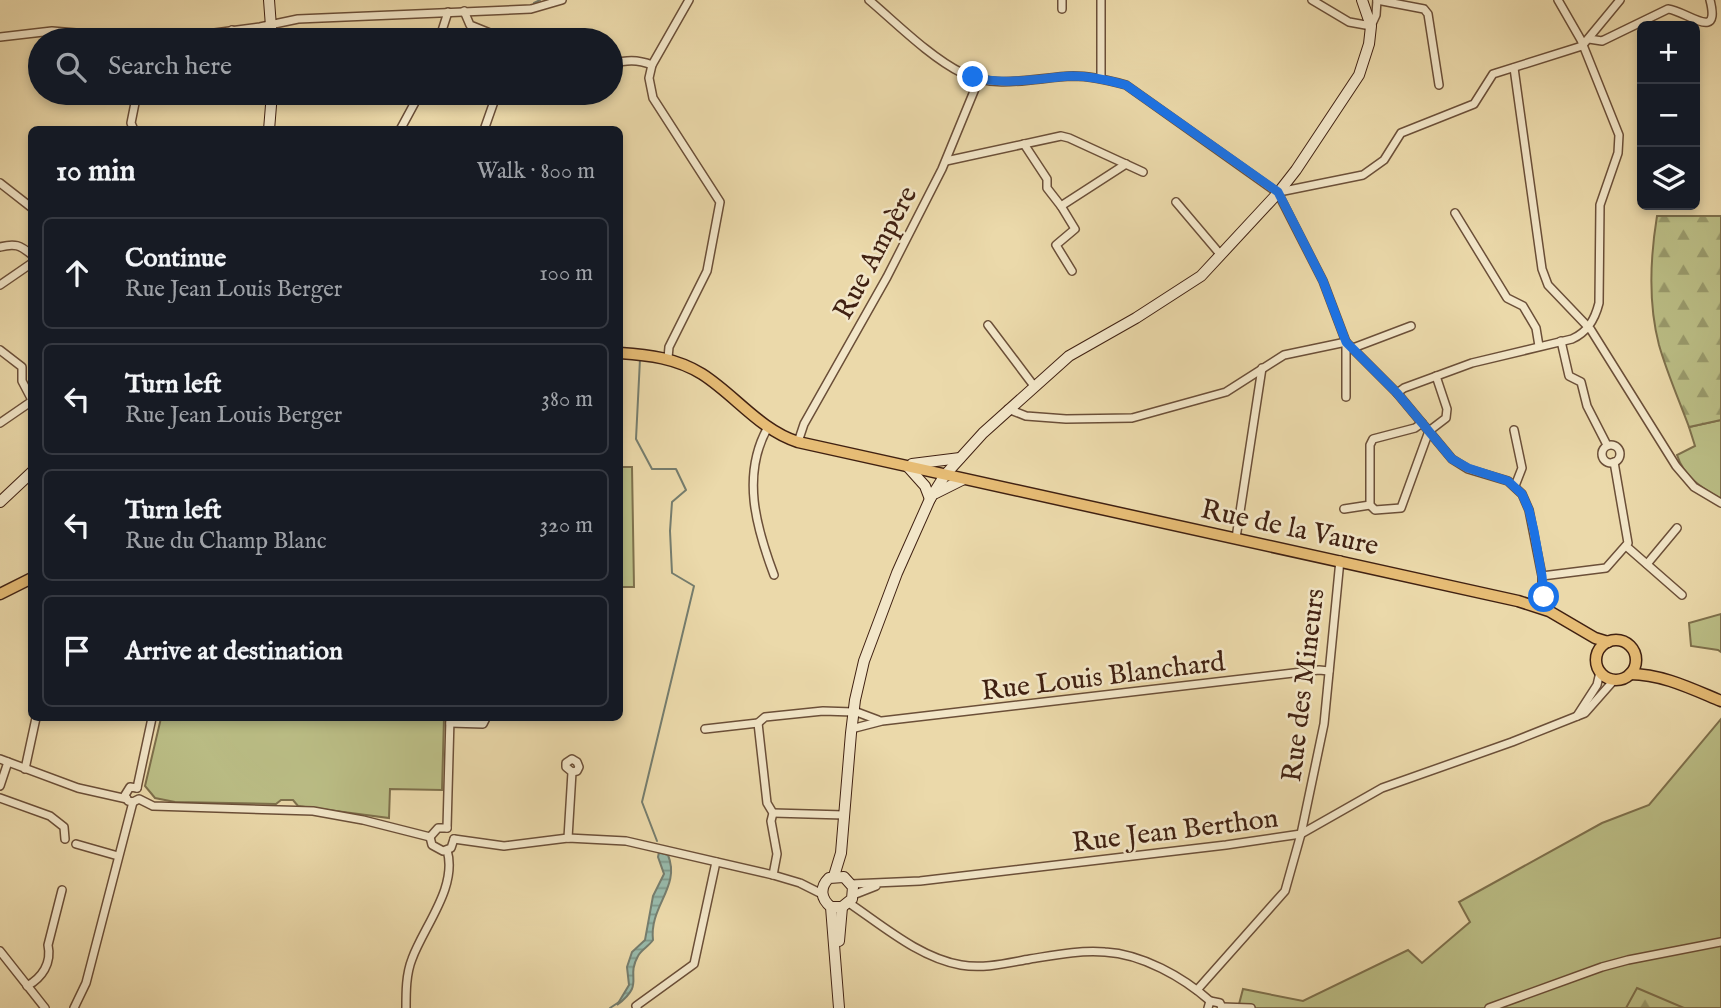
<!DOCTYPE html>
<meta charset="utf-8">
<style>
body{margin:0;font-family:"IM FELL English",serif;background:#242831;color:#f1f3f6}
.controls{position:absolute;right:21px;top:21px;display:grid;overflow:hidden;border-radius:10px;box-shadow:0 4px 10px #0003}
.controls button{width:63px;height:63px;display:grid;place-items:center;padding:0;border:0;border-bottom:2px solid #363941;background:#171b24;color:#f1f3f6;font:35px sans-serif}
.stop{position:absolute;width:21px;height:21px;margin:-16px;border:5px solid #1a73e8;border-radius:50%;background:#fff}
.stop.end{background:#1a73e8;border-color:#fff;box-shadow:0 2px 7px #0008}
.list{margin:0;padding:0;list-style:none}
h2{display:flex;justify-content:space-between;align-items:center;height:91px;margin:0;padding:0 28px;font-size:30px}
h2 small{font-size:23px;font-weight:400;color:#9ea1a6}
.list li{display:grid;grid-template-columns:46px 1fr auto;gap:21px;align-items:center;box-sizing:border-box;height:112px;margin:0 14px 14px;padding:0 14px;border:2px solid #363941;border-radius:10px}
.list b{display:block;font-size:26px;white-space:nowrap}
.list p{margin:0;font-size:23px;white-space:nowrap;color:#9ea1a6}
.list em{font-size:23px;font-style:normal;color:#9ea1a6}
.icon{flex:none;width:38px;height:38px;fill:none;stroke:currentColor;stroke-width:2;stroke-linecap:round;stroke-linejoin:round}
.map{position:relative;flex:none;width:1721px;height:1008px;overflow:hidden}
.search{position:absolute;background:#171b24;box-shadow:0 4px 10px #0003;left:28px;top:28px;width:595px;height:77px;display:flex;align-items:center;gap:18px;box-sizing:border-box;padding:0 24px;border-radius:38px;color:#9ea1a6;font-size:26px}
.panel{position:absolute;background:#171b24;box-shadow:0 4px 10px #0003;left:28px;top:126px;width:595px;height:595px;border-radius:10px}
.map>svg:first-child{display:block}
.green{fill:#bbbe86;stroke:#7e704c;stroke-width:2}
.forest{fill:url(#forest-firs);stroke:#7e704c;stroke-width:2}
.water{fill:url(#water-rules);stroke:#757d6e;stroke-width:2}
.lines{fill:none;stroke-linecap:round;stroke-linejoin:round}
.stream{stroke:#757d6e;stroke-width:2}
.street-casing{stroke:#6b4f38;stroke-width:10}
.secondary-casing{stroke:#402112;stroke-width:12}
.primary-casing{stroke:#402112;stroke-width:13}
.street{stroke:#f2e6c8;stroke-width:7}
.secondary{stroke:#f2e6c8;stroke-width:10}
.primary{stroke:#e6bc75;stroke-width:10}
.route{stroke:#1a73e8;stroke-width:9}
.labels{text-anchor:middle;stroke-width:5;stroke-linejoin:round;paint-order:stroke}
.street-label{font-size:28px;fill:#402112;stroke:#f2e6c8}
</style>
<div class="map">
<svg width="1721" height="1008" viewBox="0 0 1721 1008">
<defs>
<pattern id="forest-firs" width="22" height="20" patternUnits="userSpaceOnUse" patternTransform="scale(1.75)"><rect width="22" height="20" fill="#bbbe86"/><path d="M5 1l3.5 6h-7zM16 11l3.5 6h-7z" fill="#999a6c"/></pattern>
<pattern id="water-rules" width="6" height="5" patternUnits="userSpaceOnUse" patternTransform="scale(1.75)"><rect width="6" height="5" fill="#98baab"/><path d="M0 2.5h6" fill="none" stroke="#7d978a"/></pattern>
</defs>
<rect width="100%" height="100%" fill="#ebd9aa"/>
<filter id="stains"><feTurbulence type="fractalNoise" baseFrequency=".00286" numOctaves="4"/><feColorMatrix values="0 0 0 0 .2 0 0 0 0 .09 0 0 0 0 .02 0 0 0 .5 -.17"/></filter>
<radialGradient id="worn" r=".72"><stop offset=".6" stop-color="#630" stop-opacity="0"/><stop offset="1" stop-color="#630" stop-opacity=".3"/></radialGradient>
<g class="green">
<path d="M1721,420V499C1702,488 1684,477 1677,455L1695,446L1689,427Z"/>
<polygon points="620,467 632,467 634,587 620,587"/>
<polygon points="1721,614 1721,652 1718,650 1691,646 1689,623"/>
<polygon points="161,718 444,718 442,790 390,789 389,818 298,806 293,800 281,800 276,804 175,802 155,798 145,786"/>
<polygon points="1721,719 1721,1008 1238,1008 1243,989 1303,1001 1408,950 1422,963 1470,922 1459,902 1602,823 1649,805"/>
</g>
<g class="forest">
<path d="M1657,216H1721V420L1689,427C1679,400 1667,373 1659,345C1648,303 1650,259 1657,216Z"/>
<polygon points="1637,988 1684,1008 1626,1008"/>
</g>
<path class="water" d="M659,852L668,855C681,887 649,906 653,940C649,946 641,950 638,956C625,979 646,983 617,1005L629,985L627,967L632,952L645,940L653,896L664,874L658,857Z"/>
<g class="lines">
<g class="stream">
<polyline points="534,3 540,0"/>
<polyline points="640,359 636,439 652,469 676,469 686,490 672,502 670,531 672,573 694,586 642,802 657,841"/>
<polyline points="610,1008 619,1002"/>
</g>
<defs>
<g id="street">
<path d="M869,0C895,22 931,58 962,73C996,90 1038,77 1073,76C1092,76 1108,80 1126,85L1278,193L1323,281L1346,342L1397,393L1452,459L1468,469L1508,481L1522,494L1529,510L1542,576V608"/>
<polyline points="1062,0 1062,9"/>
<polyline points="1312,0 1349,22 1371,26 1376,15 1377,0"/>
<polyline points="1377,0 1424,9 1428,14 1439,85"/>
<polyline points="464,11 470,25 507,40"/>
<polyline points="0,37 52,31 161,40 260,27 298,19 531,9 562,0"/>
<path d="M1589,39L1602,41L1668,9C1687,11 1721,43 1710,0"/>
<polyline points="227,40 232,30"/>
<polyline points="439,40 448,12"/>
<path d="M611,64C626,60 637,59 652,65"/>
<polyline points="1514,68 1542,269 1548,285 1591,330 1676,466 1694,487 1721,503"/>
<polyline points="1101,78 1101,0"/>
<polyline points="134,130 131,123 137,93"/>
<polyline points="400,130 420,93"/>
<polyline points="484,130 497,93"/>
<polyline points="1024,144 1047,179 1047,188 1061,206 1126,164"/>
<polyline points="946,161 1061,136 1069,138 1143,172"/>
<polyline points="0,183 32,208"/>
<polyline points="1279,192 1363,175 1384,160 1401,133 1474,104 1493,74 1582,46 1620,0"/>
<polyline points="1176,202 1220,254"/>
<polyline points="1061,206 1075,229 1056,245 1072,271"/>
<polyline points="1455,213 1507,298 1523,306 1536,328 1539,346"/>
<path d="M0,247C15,243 20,245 32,255"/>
<polyline points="0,285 32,263"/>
<polyline points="988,325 1034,386"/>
<polyline points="1561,341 1569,376 1581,382 1587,406 1607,445"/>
<polyline points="1346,342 1346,397"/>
<polyline points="1353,348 1411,326"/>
<polyline points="0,350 22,367 22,381 32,400"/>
<polyline points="668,358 669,347 707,271 720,202 653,98 649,78 652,65 689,0"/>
<path d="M1397,393L1404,388L1472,363L1572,339C1588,332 1595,319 1599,303L1600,205L1618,153L1619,135L1581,40L1558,0"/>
<polyline points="1008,409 1026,416 1066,419 1132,418 1226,392 1284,355 1346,342"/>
<polyline points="0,423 32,401"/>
<polyline points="1422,423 1415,428 1373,439 1370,445 1370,505 1375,510 1401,508 1429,431 1446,418 1447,409 1436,376"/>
<path d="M768,427C741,475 756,527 774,575"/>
<polyline points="1514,430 1522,468 1515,486"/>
<polyline points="798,442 804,424 887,277 942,169 979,79"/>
<circle cx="1611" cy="454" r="9"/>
<polyline points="1344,509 1370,505"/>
<polyline points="1236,538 1262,368"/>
<polyline points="1626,546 1682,595"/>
<polyline points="1647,564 1677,528"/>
<polyline points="1542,576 1606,568 1628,543 1614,462"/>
<polyline points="854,711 878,720"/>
<polyline points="1577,716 1597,685 1600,672"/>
<polyline points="450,723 483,724 486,718"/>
<polyline points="758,723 767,803 773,813 771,821 777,854 773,875"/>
<polyline points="705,729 758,723 765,717 823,711 853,712"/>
<polyline points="851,729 882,721 1319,670 1329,671"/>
<polyline points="0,759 78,788 127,799"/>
<polyline points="25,769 36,718"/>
<polyline points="0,786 8,762"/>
<polyline points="137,788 130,787 125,795 128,801 133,802 139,799 153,806 313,811 363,820 430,837"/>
<polyline points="137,788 152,718"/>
<polyline points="0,798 50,816 64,827 65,839"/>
<polyline points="773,813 844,815"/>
<polyline points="447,828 450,718"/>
<polyline points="430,837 432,845 443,851 451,848 454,839"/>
<polyline points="430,837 438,828 447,828"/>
<polyline points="568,838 572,772 577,771 579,767 577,762 572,759 566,763 566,767 572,772"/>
<polyline points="454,839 504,846 568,838 626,841 773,875 800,883 822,894"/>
<polyline points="76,844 118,856"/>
<polyline points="851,884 920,881 1226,845 1301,834 1382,788 1512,742 1585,713 1615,679"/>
<polyline points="853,895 876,886"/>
<path d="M849,903C883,926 920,958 961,965C984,969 1007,963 1030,959C1055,955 1079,950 1105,952C1142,954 1183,977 1210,1001"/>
<polyline points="0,951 45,1008"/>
<path d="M27,986C42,978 52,963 48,945L62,890"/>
<polyline points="1197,990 1285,891 1301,834 1324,724 1340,560"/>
<polyline points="1222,1007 1251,1008"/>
<polyline points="74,1008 86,983 133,802"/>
<path d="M406,1008C406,992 406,974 412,959C424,926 458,887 447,850"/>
<polyline points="637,1008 636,1006 694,964 716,862"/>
<polyline points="1208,1008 1210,1001 1220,1003 1222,1008"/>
<polyline points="1489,1008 1602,967 1628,960 1721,942"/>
</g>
<g id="secondary">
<polyline points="269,0 272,40"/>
<polyline points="269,130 272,93"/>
<polyline points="912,464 960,458"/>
<polyline points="908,467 925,486 930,499"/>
<polyline points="936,493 964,479"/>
<polyline points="0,502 32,472"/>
<polyline points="834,876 841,853 851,733 855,700 864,661 897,573 930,499 945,475 983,433 1069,356 1136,318 1201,276 1278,193 1296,170 1359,75 1369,44 1371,26 1362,0"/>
<path d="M831,907H842L852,899L853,887L844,877L829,878C819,888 821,899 831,907L839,1008"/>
<polyline points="839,941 842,907"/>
</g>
<g id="primary">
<path d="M620,353C649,355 676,358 702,374C735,395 760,430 798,442L1518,601L1549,611L1595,638L1608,642"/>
<polyline points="0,594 32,578"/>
<circle cx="1616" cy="660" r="20"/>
<path d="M1630,674C1662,674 1692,689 1721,701"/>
</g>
</defs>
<use href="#street" class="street-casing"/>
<use href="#secondary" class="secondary-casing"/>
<use href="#primary" class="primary-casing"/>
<use href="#street" class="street"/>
<use href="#secondary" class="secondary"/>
<use href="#primary" class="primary"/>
</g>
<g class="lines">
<path class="route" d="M973,77C1005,86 1039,78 1072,76C1091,76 1108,80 1126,85L1278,192L1323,281L1346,342L1397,393L1452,459L1468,468L1508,481L1522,494L1529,510L1534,531L1542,576L1544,597"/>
</g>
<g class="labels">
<g class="street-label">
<text transform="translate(874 252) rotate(-62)" y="10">Rue Ampère</text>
<text transform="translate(1290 526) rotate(12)" y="10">Rue de la Vaure</text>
<text transform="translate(1103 675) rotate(-7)" y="10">Rue Louis Blanchard</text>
<text transform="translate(1302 685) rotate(-83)" y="10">Rue des Mineurs</text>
<text transform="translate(1175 829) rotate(-7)" y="10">Rue Jean Berthon</text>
</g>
</g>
<rect width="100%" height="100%" filter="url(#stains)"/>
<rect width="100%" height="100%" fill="url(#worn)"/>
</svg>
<div class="controls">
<button>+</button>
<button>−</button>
<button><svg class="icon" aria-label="layers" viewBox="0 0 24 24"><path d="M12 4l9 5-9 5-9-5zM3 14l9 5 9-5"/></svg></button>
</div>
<div class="stop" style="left:1544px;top:597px"></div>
<div class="stop end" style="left:973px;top:77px"></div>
<div class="search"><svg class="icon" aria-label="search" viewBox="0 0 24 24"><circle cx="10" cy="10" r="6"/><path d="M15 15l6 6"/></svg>Search here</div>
<section class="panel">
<h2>10 min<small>Walk · 800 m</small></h2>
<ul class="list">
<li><svg class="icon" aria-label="ahead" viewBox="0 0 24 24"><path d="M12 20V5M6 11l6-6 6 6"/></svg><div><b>Continue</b><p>Rue Jean Louis Berger</p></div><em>100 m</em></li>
<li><svg class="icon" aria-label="left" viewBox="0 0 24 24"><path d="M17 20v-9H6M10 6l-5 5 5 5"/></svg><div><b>Turn left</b><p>Rue Jean Louis Berger</p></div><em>380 m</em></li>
<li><svg class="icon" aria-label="left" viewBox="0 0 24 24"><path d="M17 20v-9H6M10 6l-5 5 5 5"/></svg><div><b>Turn left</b><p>Rue du Champ Blanc</p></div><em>320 m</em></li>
<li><svg class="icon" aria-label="arrive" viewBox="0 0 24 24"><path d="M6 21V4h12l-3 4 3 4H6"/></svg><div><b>Arrive at destination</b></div></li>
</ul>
</section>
</div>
